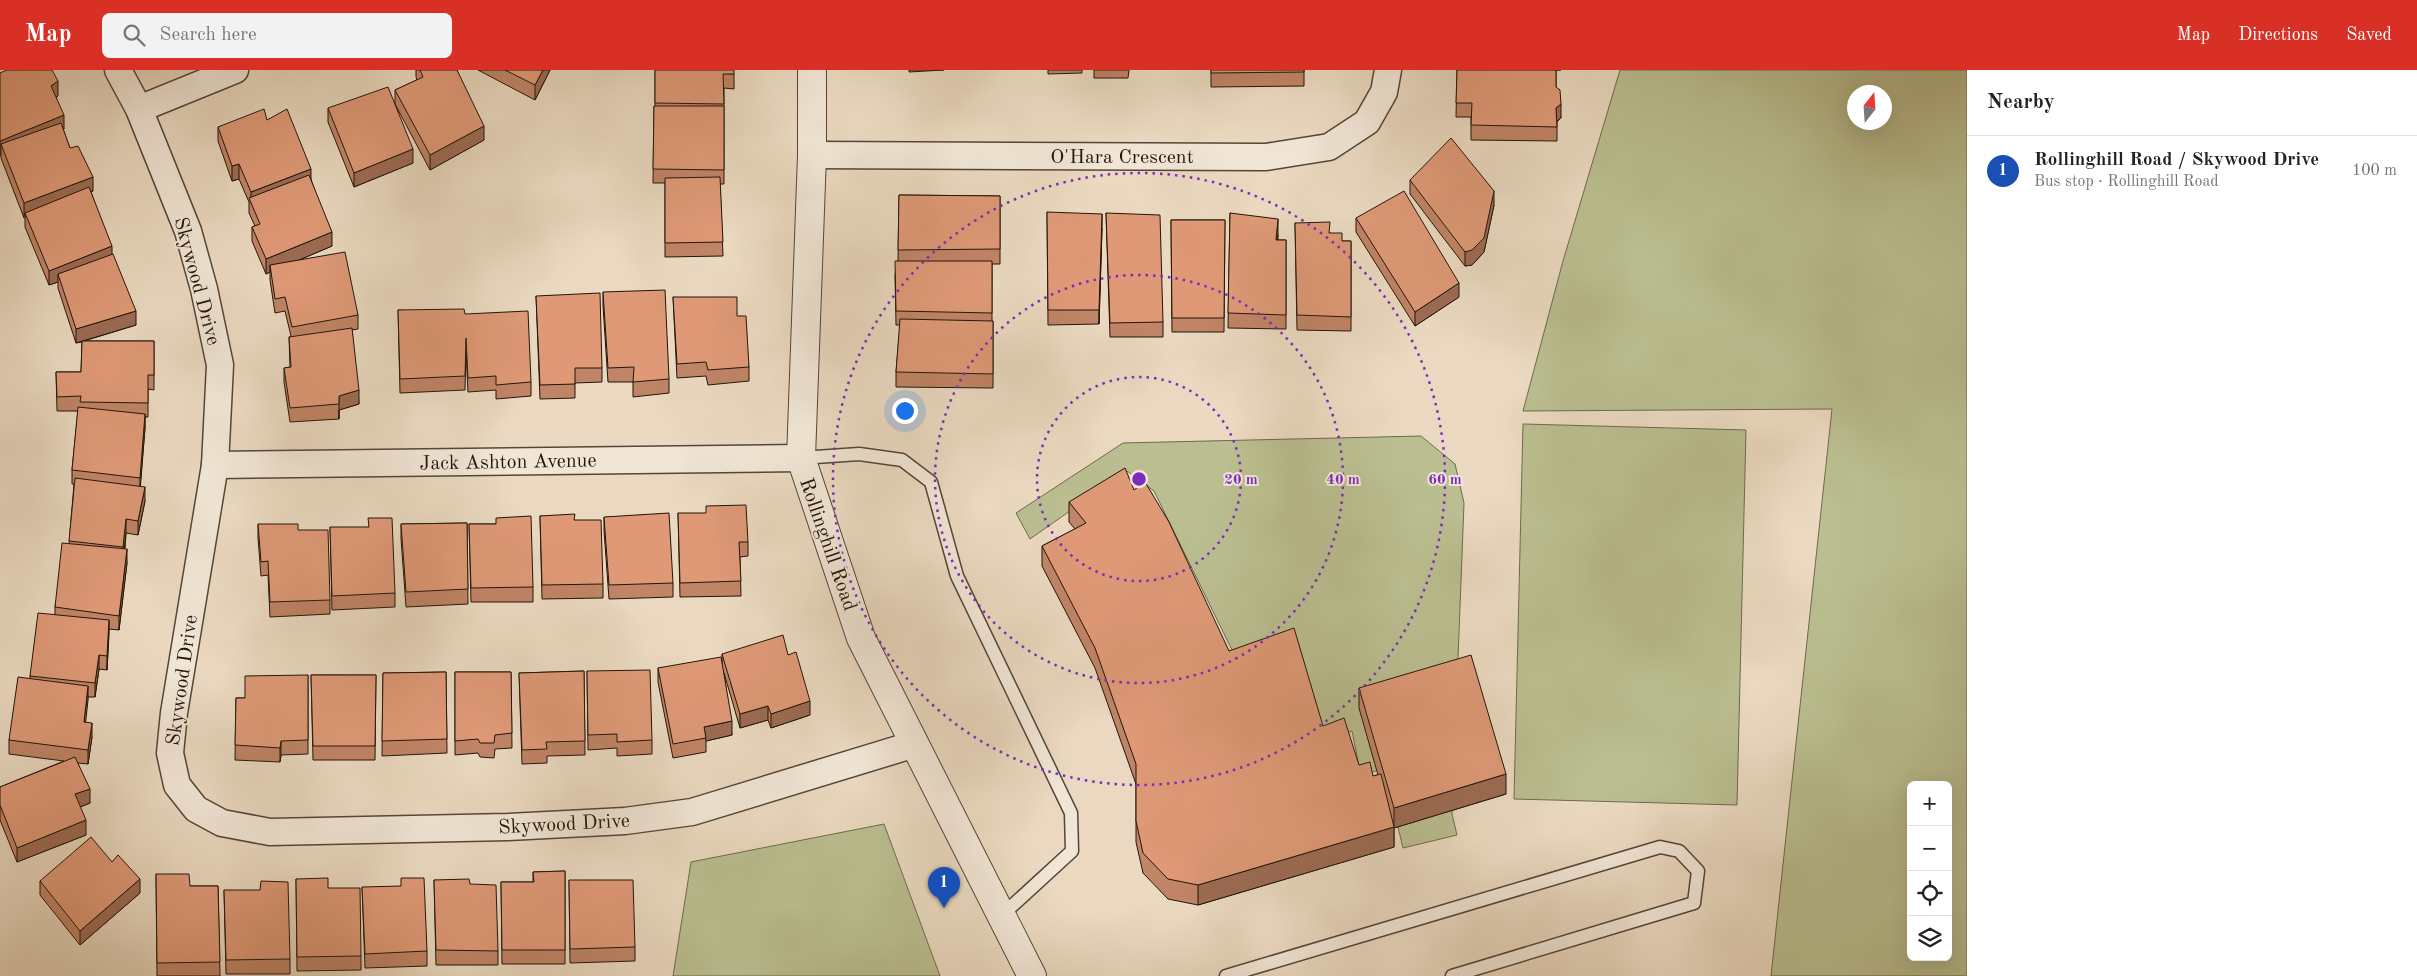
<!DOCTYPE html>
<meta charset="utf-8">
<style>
body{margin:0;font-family:"Old Standard TT",serif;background:#f2f2f2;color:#222}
.controls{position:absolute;right:15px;bottom:15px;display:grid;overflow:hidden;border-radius:8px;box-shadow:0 5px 20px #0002}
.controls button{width:45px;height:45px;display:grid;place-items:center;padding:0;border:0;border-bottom:1px solid #e0e0e0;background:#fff;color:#222;font:25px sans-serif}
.compass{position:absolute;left:1847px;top:15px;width:45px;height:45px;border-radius:50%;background:#fff;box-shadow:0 5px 20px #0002;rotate:17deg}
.you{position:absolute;left:904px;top:340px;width:18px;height:18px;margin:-12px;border:4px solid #fff;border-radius:50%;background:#1a73e8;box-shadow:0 0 0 8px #1a73e833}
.badge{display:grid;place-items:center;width:32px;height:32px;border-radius:50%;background:#d93025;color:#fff;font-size:16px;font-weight:700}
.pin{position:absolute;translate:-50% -41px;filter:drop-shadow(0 1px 2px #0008)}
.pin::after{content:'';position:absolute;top:26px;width:18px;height:15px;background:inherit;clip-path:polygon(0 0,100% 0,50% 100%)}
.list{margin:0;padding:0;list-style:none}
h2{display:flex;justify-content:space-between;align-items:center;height:65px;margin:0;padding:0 20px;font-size:21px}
h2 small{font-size:16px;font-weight:400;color:#767676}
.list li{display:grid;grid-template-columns:32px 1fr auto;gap:15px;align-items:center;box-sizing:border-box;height:70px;padding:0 20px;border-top:1px solid #e0e0e0}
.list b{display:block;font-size:19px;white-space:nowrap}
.list p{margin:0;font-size:16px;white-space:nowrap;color:#767676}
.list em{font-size:16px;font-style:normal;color:#767676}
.icon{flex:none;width:28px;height:28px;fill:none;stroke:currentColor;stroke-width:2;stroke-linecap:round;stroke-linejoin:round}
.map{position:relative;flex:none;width:1967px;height:906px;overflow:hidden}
header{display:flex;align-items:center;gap:30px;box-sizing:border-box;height:70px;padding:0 25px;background:#d93025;color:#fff}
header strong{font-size:24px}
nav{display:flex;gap:28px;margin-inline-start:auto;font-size:18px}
.search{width:350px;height:45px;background:#f2f2f2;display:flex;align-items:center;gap:12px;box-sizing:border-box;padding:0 18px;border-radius:8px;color:#767676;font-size:19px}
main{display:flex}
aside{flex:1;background:#fff}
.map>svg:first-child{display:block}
.green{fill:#babe90;stroke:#6e6a4d;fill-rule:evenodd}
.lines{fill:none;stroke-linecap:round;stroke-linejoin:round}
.service-casing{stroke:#534638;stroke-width:15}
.minor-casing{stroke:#534638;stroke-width:29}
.tertiary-casing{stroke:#534638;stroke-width:30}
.service{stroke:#f1e6d6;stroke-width:12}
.minor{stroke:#f1e6d6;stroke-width:26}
.tertiary{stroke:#f1e6d6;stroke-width:28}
.wall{fill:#c08466;stroke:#21150a}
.shaded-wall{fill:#9c6b53;stroke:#21150a}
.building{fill:#df9977;stroke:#21150a}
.ring{fill:none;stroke:#7b2cbf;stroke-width:2.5;stroke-dasharray:2.5 5}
.labels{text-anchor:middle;stroke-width:4;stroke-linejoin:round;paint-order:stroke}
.street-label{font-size:20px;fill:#21150a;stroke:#f1e6d6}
.centre{fill:#7b2cbf;stroke:#f1e6d6;stroke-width:2.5}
.ring-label{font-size:15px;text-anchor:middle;font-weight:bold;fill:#7b2cbf;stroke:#f1e6d6;stroke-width:4;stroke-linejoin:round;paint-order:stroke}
</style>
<header>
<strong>Map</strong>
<div class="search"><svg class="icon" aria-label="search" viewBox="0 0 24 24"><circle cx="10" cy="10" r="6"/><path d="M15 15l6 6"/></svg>Search here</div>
<nav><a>Map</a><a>Directions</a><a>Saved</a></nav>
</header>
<main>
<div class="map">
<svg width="1967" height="906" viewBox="0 0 1967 906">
<rect width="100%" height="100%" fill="#ead9c0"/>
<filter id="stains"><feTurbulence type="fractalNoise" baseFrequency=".004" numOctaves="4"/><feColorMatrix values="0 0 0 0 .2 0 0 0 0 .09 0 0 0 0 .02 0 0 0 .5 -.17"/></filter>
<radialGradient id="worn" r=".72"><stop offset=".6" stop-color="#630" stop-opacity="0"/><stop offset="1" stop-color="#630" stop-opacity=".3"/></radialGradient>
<g class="green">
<path d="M1620,0H1967V906H1771L1832,339L1523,341L1563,191ZM1884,22V52H1854V22ZM1911,715H1948V887H1911Z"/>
<polygon points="1523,354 1746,360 1737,735 1514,729"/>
<polygon points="1421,366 1455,394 1464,433 1452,744 1457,765 1403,778 1384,698 1361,706 1352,661 1325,668 1234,584 1154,421 1127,401 1030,469 1016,443 1123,373"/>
<polygon points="884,754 940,906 673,906 691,792"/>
</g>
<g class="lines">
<defs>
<g id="service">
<polyline points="801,388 859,384 902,390 931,412 957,506 1071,743 1072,781 1001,846"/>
<polyline points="1226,906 1660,777 1679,781 1698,801 1694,833 1452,906"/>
</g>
<g id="minor">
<polyline points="118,0 139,39 188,161 204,219 220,295 215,395 174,643 170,683 177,715 196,739 222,753 270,762 508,757 625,751 692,742 915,674"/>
<polyline points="139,39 235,0"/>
<polyline points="812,85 1266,87 1329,77 1367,52 1384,22 1388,0"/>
<polyline points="215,395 801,388"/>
</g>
<polyline id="tertiary" points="812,0 812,85 801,388 861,568 1032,906"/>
</defs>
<use href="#service" class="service-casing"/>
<use href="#minor" class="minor-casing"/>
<use href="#tertiary" class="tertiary-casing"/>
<use href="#service" class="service"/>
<use href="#minor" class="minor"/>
<use href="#tertiary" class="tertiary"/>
</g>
<g class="wall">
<polygon points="416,0 457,0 484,70 430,100 395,34 395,20 417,10 416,7"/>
<polygon points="478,0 550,0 535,30"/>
<polygon points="655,0 734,4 734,19 724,18 724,114 720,114 723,186 665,187 665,113 653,113 654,36 655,36"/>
<polygon points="909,0 944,0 909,2"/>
<polygon points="1048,0 1082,0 1082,3 1048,4"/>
<polygon points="1094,0 1129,0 1128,8 1094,8"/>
<polygon points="1211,0 1304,0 1304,16 1211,17"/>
<polygon points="1457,0 1561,0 1556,0 1556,17 1561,48 1557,52 1557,71 1471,70 1471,47 1456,47"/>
<polygon points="0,3 58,26 56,27 64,59 63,59 70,78 93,121 91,122 136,255 84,271 154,271 154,320 148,319 148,347 145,347 145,358 140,416 145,431 138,465 126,463 125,479 127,493 119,560 109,559 107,600 99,599 95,627 88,627 85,652 92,667 88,694 78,693 90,733 80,737 86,765 17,792 0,750 0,717 64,691 9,684 9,670 30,609 30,606 55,545 55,537 69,474 74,414 72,414 72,400 78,341 57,341 56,302 81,302 82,272 76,273 58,218 58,212 49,215 25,157 25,147 24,148 1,88 1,85 0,85"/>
<polygon points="328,38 413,93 354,117 328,52"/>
<polygon points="267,50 311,109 332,176 299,190 358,245 358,259 352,260 359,334 339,340 339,349 290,352 284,312 284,298 290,297 289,267 291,266 285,241 275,243 270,210 270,202 266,204 252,171 252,157 255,156 249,143 249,132 239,109 232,111 218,71 218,57"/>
<polygon points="1410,110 1494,135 1484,182 1472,195 1465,196 1410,124"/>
<polygon points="899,125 1000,126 1000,194 992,194 992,251 993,251 993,318 896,317 896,302 900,255 896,255 895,205 898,191"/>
<polygon points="1047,142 1102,158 1099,254 1048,255"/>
<polygon points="1106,143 1163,252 1163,267 1110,267"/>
<polygon points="1230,143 1278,164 1278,170 1286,170 1286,259 1228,258"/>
<polygon points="1356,148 1459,227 1415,256 1356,162"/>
<polygon points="1171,150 1225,150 1224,262 1172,262"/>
<polygon points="1295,153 1330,163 1342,171 1351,171 1351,261 1297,260"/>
<polygon points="603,222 669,309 669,323 633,327 633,312 608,312 603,236"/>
<polygon points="536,226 602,298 602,312 575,313 575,328 540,329"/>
<polygon points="673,227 737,246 749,297 749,311 708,315 706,306 677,308"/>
<polygon points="398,240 465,244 531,312 531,326 496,329 496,320 468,322 466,282 465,320 400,323"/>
<polygon points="1134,420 1229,581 1323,656 1359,695 1373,706 1378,705 1359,638 1359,618 1506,724 1394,758 1394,777 1198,835 1168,829 1143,803 1136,772 1136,714 1095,598 1042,496 1042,476 1075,459 1069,452 1069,432"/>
<polygon points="678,443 748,472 748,486 740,487 741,526 680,527"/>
<polygon points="540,446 575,450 603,514 603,528 542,529"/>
<polygon points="604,447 673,513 673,527 609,529 604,461"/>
<polygon points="467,453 468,534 406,537 401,469 401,454"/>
<polygon points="258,454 330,530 330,544 270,547 268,505 261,506 258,468"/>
<polygon points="469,454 496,454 533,517 533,532 471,532"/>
<polygon points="330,457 395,523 395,537 332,540"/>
<polygon points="722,584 788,585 810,645 771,658 768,650 740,658 724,603 732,665 706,671 706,682 673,688 658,612 658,598 722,594"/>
<polygon points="584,601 585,685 547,686 547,693 522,694 519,603"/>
<polygon points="587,601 652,670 652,684 617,686 617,678 588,680"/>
<polygon points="446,602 447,683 382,686 383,603"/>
<polygon points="455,602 511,602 512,678 495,679 494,688 480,687 478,683 455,685"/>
<polygon points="308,605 308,684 281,685 280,692 235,690 236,628 245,628"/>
<polygon points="311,605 376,605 375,690 313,690"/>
<polygon points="112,792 140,823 80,875 40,825 40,811"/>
<polygon points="565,801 565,894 502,894 501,812 533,812 533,802"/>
<polygon points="156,804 190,816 218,816 220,906 157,906"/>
<polygon points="296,809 328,818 361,886 361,900 297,901"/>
<polygon points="434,810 470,814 498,881 498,895 436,895"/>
<polygon points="569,810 635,877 635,891 570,893"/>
<polygon points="362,817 427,881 427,896 365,898"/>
<polygon points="224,820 290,889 290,904 226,904"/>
</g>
<g class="shaded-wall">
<polygon points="543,0 550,0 535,30 535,15"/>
<polygon points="58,11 58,26 51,30 51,16"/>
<polygon points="1561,34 1561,48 1556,52 1556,38"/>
<polygon points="64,45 64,59 5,83 1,74 1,85 0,85 0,71"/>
<polygon points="484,56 484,70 430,100 430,85"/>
<polygon points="413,79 413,93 354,117 354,103"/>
<polygon points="239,94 239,109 232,111 232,96"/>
<polygon points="311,99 311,113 251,133 251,122"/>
<polygon points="93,107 93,121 27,147 25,143 25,147 24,148 24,133"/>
<polygon points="1494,121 1494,135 1484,182 1472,195 1465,196 1465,182"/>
<polygon points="1102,144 1102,158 1099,254 1099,240"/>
<polygon points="1278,149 1278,164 1276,184 1276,170"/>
<polygon points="332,162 332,176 271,202 270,195 270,202 266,204 266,189"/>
<polygon points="112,176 112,190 58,204 58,212 49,215 49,201"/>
<polygon points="1459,213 1459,227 1415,256 1415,242"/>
<polygon points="136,241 136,255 76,273 76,259"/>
<polygon points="359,320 359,334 339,340 339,349 339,326"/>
<polygon points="145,344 145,358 140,422 140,408"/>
<polygon points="145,417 145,431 138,465 138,451"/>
<polygon points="126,449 126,463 123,491 123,477"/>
<polygon points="127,479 127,493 119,560 119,546"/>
<polygon points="109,550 109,565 107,600 107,586"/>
<polygon points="99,585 99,599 95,627 95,613"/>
<polygon points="88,616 88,630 84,667 84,652"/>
<polygon points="810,631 810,645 771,658 771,644"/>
<polygon points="768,636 768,650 740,658 740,644"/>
<polygon points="732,651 732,665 706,671 704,657"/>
<polygon points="92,653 92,667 88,694 88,680"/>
<polygon points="281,671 281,685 280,692 280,678"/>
<polygon points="1506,704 1506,724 1394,758 1394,777 1198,835 1198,815 1394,757 1394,738"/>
<polygon points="90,719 90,733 75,739 75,724"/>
<polygon points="86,750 86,765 17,792 17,778"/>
<polygon points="140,809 140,823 80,875 80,861"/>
</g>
<g class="building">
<polygon points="7,0 52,0 58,11 51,16 64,45 0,71 0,3"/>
<polygon points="420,0 457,0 484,56 430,85 395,20 423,7"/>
<polygon points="505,0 543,0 535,15"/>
<polygon points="655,0 734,0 734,4 723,4 724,34 655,33"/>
<polygon points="1211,0 1304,0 1304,2 1211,3"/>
<polygon points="1457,0 1556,0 1556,17 1560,20 1561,34 1556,38 1557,57 1471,55 1472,33 1456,33"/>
<polygon points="388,17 413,79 354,103 328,38"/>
<polygon points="654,36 724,36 724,100 653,99"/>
<polygon points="264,39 267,50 287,39 311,99 251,122 239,94 232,96 218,57"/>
<polygon points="61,53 70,78 78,76 93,107 24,133 1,74"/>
<polygon points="1451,68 1494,121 1484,168 1472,180 1465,182 1410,110"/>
<polygon points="309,105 332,162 266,189 252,157 260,154 249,128"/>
<polygon points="720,107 723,172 665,173 665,108"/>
<polygon points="89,117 112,176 49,201 25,143"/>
<polygon points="1404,121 1459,213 1415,242 1356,148"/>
<polygon points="899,125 1000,126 1000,179 898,180"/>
<polygon points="1047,142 1102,144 1099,240 1048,240"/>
<polygon points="1106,143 1160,145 1163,252 1110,253"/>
<polygon points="1230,143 1278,149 1276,170 1286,170 1286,245 1228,243"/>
<polygon points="1171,150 1225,150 1224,248 1172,248"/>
<polygon points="1330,152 1329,163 1342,163 1342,171 1351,171 1351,247 1297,245 1295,153"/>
<polygon points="345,182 358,245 292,257 285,227 275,229 270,195"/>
<polygon points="113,184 136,241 76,259 58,204"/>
<polygon points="895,191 992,191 992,243 896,241"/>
<polygon points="665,220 669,309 633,312 634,297 608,298 603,222"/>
<polygon points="600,223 602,298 575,298 575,314 540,315 536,226"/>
<polygon points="673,227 737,227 737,246 746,246 749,297 708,300 706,292 677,294"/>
<polygon points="464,239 465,244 528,241 531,312 496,315 496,306 468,308 466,268 465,306 400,309 398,240"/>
<polygon points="900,249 993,251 993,304 896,302"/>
<polygon points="352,258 359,320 339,326 339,334 290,338 284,298 291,297 289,267"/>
<polygon points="82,271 154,271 154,305 148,305 148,333 80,332 81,326 57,327 56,302 81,302"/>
<polygon points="78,337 145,344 140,408 72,400"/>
<polygon points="1125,398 1134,420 1145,412 1169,452 1229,581 1294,558 1323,656 1344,648 1359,695 1370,692 1373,706 1381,704 1394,757 1198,815 1168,809 1143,783 1136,751 1136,694 1095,578 1042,476 1086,453 1069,432"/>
<polygon points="75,408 145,417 138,451 126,449 123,477 69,471"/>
<polygon points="746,435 748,472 739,472 741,511 680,513 678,443 706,443 706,436"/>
<polygon points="669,443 673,513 609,515 604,447"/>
<polygon points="575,444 574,450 601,450 603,514 542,515 540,446"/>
<polygon points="531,446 533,517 471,518 469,454 496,454 496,448"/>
<polygon points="368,448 392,448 395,523 332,526 330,457 369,457"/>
<polygon points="467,453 468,519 406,522 401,454"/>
<polygon points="258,454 298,454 298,460 328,460 330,530 270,532 268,491 261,492"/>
<polygon points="62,473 127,479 119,546 55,537"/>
<polygon points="38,543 109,550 107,586 99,585 95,613 30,606"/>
<polygon points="783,565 788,585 796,582 810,631 771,644 768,636 740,644 722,584"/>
<polygon points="1471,585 1506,704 1394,738 1359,618"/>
<polygon points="721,587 732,651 704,657 706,668 673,674 658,598"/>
<polygon points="650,600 652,670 617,672 617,664 588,665 587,601"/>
<polygon points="584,601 585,671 546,672 547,679 522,680 519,603"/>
<polygon points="446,602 447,669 382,671 383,603"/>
<polygon points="455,602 511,602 512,663 495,665 494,673 480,673 478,669 455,671"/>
<polygon points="308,605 308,670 281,671 280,678 235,675 236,628 245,628 245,606"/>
<polygon points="311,605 376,605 375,676 313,676"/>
<polygon points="18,607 88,616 84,652 92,653 88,680 9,670"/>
<polygon points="75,687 90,719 75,724 86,750 17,778 0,735 0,717"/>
<polygon points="91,767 112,792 118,785 140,809 80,861 40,811"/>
<polygon points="565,801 565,880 502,880 501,812 534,812 533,802"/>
<polygon points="156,804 189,804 190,816 218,816 220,892 157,893"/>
<polygon points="328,808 328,818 360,818 361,886 297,887 296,809"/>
<polygon points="401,808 424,808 427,881 365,884 362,817 401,816"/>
<polygon points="469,809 470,814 496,815 498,881 436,880 434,810"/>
<polygon points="569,810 633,810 635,877 570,879"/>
<polygon points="261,811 288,812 290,889 226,890 224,820 260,820"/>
</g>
<g class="ring">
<circle cx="1139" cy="409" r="102"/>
<circle cx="1139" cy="409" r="204"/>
<circle cx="1139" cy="409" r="306"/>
</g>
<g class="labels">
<g class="street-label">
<text x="1122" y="93">O'Hara Crescent</text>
<text transform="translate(198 211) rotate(75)" y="7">Skywood Drive</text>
<text transform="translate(508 391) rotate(-1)" y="7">Jack Ashton Avenue</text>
<text transform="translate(829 474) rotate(71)" y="7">Rollinghill Road</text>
<text transform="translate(181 610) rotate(-82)" y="7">Skywood Drive</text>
<text transform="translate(564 753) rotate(-3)" y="7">Skywood Drive</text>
</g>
</g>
<circle cx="1139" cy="409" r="8" class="centre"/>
<g class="ring-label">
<text x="1241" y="414">20 m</text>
<text x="1343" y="414">40 m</text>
<text x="1445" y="414">60 m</text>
</g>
<rect width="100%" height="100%" filter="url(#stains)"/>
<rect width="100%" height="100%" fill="url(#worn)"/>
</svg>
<div class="controls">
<button>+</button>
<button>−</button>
<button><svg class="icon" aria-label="locate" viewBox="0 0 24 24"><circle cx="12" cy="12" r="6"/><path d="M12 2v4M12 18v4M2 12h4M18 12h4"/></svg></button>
<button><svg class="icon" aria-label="layers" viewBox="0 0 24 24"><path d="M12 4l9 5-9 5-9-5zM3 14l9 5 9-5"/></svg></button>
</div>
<svg class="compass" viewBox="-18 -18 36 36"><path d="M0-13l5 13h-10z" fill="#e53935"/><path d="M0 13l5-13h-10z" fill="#767676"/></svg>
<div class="you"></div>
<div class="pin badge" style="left:944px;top:838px;background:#1a4fb4">1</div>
</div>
<aside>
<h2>Nearby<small></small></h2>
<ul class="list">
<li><span class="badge" style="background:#1a4fb4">1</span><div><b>Rollinghill Road / Skywood Drive</b><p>Bus stop · Rollinghill Road</p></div><em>100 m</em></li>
</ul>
</aside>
</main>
